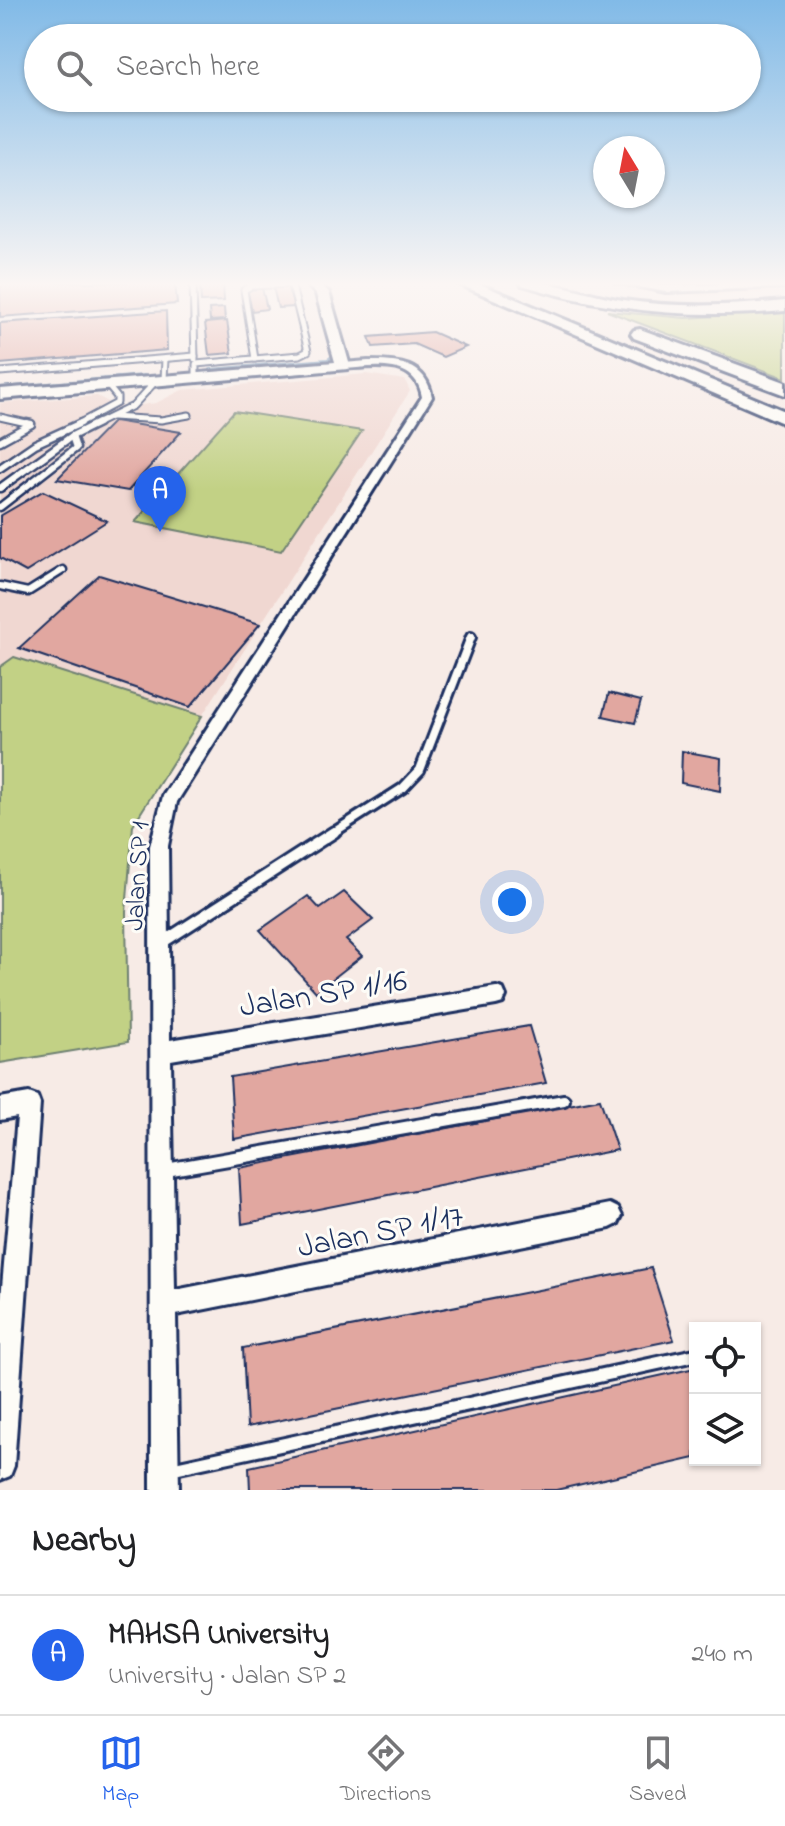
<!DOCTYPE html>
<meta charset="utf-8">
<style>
body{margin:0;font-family:"Indie Flower",sans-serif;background:#f2f2f2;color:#202124}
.controls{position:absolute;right:24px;bottom:24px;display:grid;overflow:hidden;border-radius:0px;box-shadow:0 2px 6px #0004}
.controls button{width:72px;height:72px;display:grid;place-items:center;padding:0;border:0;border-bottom:2px solid #e0e0e0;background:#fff;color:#202124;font:40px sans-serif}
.compass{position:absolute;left:593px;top:136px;width:72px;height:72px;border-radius:50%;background:#fff;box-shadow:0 2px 6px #0004;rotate:350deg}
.you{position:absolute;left:512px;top:902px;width:28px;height:28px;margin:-20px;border:6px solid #fff;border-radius:50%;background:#1a73e8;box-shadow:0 0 0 12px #1a73e833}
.badge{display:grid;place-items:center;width:52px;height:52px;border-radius:50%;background:#2563eb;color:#fff;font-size:26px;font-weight:700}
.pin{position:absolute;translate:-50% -66px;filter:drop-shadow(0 2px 4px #0008)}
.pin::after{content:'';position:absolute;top:42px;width:28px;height:24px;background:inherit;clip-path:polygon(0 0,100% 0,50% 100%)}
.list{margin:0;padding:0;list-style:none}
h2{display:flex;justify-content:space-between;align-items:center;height:104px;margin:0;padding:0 32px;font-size:34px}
h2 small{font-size:26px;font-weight:400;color:#757577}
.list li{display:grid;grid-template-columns:52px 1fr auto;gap:24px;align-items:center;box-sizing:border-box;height:120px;padding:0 32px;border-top:2px solid #e0e0e0}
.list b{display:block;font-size:30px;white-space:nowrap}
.list p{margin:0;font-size:26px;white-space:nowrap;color:#757577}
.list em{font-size:26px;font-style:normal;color:#757577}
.icon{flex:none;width:44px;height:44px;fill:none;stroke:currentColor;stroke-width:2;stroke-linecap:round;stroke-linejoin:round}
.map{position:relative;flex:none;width:785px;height:1490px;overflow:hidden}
.search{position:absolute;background:#fff;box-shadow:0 2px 6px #0004;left:24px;right:24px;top:24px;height:88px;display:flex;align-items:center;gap:20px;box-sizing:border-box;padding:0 28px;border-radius:44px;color:#757577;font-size:30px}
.sheet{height:224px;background:#fff}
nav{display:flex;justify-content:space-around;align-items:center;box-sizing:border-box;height:112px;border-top:2px solid #e0e0e0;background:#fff;font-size:22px;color:#757577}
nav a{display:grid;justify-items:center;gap:4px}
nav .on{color:#2563eb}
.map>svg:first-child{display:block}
.built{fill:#f0d7d1}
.green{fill:#c2d185;stroke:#6e8072;stroke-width:2}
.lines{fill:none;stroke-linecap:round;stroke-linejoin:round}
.stream{stroke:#5c87b0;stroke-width:4}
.building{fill:#e1a7a0;stroke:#1b2f5e;stroke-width:2}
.lane-far4-casing{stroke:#1b2f5e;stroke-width:9}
.lane-far3-casing{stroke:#1b2f5e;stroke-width:11}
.lane-far2-casing{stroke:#1b2f5e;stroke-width:14}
.lane-far1-casing{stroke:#1b2f5e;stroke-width:16}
.lane-casing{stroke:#1b2f5e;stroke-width:18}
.street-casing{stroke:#1b2f5e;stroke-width:6}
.secondary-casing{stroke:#1b2f5e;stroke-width:6}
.highway-casing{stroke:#1b2f5e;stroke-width:6}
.lane-far4{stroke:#fdfcf7;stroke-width:5}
.lane-far3{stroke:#fdfcf7;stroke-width:6}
.lane-far2{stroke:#fdfcf7;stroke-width:8}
.lane-far1{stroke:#fdfcf7;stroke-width:10}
.lane{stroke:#fdfcf7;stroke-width:12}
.street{fill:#fdfcf7;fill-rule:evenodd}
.secondary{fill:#fdfcf7;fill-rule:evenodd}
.highway{fill:#fdfcf7;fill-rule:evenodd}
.labels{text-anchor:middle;stroke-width:6;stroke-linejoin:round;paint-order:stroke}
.street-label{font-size:26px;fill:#1b2f5e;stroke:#fdfcf7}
.near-street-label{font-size:32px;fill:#1b2f5e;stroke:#fdfcf7}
</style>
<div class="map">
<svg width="785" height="1490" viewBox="0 0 785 1490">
<rect width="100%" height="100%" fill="#f7ebe6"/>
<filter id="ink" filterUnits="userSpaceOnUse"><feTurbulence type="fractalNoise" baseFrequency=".0125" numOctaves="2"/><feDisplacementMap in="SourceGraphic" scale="16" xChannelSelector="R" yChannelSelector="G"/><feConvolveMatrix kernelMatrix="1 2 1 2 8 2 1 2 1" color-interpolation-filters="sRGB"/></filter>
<g filter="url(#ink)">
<g class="built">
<polygon points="603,282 785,282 785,293 701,296 631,291"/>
<polygon points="366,374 405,380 410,391 202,716 15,657 0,667 0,403 97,396 114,405 127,407 156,403 182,390"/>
</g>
<g class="green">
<polygon points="607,311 686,318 785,312 785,378"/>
<polygon points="234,411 362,431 281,551 135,522"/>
<polygon points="14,657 202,716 133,825 126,912 128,1042 0,1063 0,667"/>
</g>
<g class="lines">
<g class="stream">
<polyline points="298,282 314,290 329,338"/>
<polyline points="211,370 328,360 334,356 332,349"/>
<polyline points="0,388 144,376"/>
</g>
</g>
<g class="building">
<polygon points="0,282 175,282 177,304 0,317"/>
<polygon points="200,282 223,282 224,301 201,302"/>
<polygon points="287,286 294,307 278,308 273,287"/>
<polygon points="262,288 267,309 252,311 247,289"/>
<polygon points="224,308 225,320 210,321 209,309"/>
<polygon points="166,311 167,350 0,364 0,323"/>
<polygon points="227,321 232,353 209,355 205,323"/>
<polygon points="432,332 466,347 443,357 414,344 373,347 369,337"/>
<polygon points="114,421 181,432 128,491 57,479"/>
<polygon points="43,491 107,521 26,572 0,558 0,516"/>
<polygon points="99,575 260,624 190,707 19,648"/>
<polygon points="609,693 641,701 635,723 603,716"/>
<polygon points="682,751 721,758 720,791 681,783"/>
<polygon points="344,892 373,920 346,940 362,956 316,992 260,930 308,896 320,909"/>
<polygon points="529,1026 546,1083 234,1139 230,1077"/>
<polygon points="600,1099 617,1150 242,1224 239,1168"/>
<polygon points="651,1268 674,1340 247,1427 243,1348"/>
<polygon points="695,1368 695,1458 556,1490 250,1490 249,1467"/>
</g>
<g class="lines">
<defs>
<g id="lane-far4">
<polyline points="193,282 195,359"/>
<polyline points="255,359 244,290 251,286 291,284"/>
<polyline points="0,372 195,356"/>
<polyline points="196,378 196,364 300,355 308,351 292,286 286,282"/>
<polyline points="164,380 165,359"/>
<polyline points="0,417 31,424"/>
<polyline points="112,417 161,420 189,415"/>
<polyline points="76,425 117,403 117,397 107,385"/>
<polyline points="94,425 133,406 156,381"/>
</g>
<g id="lane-far3">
<polyline points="27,423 31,424"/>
<polyline points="0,441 31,424"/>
<polyline points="0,468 35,444 81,423"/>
<polyline points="0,488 72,436 98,423"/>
<polyline points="0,507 76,448 72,436"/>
<polyline points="0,586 28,592 63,570"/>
</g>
<polyline id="lane-far2" points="331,834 403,788 420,770 471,637"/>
<g id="lane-far1">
<polyline points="163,942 334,832"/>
<polyline points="428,1124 564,1100"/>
</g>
<g id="lane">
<polyline points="166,1170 439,1122"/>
<polyline points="170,1469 695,1355"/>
</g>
<g id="street">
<polygon points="615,282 634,282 666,286 785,282 785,287 666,292"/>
<path d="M368,361C398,361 426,362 432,397L177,802L168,846L170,1040L496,987L503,989L506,996L503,1003L496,1005L171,1060L175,1290L610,1204L618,1208L622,1216L618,1224L610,1228L176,1315L179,1490H151L150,846L163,796L422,397C416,358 373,367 343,369L338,366L343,363Z"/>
<polygon points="29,1093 37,1096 40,1104 14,1466 10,1476 0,1480 0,1310 17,1117 0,1120 0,1098"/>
</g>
<polygon id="secondary" points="304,282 317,282 329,292 350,366 348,369 0,399 0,389 335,362 316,294"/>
<g id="highway">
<polygon points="454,282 475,282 785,411 785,424"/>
<path d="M520,282C554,280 589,295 623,300C677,308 731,306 785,301V311C694,319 610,312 522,285Z"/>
<polygon points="640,329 785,382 785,395 634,338 631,334 634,330"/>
</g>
</defs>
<use href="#lane-far4" class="lane-far4-casing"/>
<use href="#lane-far3" class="lane-far3-casing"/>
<use href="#lane-far2" class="lane-far2-casing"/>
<use href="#lane-far1" class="lane-far1-casing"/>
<use href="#lane" class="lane-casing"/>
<use href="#street" class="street-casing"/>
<use href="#secondary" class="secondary-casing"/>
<use href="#highway" class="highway-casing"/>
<use href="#lane-far4" class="lane-far4"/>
<use href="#lane-far3" class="lane-far3"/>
<use href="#lane-far2" class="lane-far2"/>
<use href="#lane-far1" class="lane-far1"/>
<use href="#lane" class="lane"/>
<use href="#street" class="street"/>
<use href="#secondary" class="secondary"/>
<use href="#highway" class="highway"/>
</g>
</g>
<linearGradient id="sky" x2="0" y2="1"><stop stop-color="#81bae7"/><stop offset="0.58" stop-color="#fbf6f4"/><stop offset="1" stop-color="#fbf6f4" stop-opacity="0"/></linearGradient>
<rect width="785" height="490" fill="url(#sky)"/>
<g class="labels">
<g class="street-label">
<text transform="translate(136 876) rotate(-87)" y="9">Jalan SP 1</text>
</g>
<g class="near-street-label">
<text transform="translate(323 992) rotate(-9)" y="11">Jalan SP 1/16</text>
<text transform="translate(380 1230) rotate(-11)" y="11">Jalan SP 1/17</text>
</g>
</g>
</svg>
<div class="controls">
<button><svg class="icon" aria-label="locate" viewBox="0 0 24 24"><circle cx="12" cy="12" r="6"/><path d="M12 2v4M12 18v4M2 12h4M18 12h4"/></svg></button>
<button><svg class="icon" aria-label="layers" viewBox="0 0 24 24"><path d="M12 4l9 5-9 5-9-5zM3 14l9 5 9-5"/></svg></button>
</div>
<svg class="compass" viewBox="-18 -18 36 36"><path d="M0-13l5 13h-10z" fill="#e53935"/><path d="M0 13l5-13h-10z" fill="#757577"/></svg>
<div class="you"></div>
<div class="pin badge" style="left:160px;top:532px">A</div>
<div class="search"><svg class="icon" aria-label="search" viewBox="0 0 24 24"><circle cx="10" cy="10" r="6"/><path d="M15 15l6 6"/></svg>Search here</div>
</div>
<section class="sheet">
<h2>Nearby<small></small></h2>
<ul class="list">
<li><span class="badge">A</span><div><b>MAHSA University</b><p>University · Jalan SP 2</p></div><em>240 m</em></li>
</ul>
</section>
<nav>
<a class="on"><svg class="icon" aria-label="map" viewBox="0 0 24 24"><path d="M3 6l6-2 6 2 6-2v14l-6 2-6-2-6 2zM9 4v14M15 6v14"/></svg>Map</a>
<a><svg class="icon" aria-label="directions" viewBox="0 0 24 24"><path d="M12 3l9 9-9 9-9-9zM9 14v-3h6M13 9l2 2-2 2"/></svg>Directions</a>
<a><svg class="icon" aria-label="saved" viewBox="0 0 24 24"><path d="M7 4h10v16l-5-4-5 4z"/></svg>Saved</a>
</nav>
